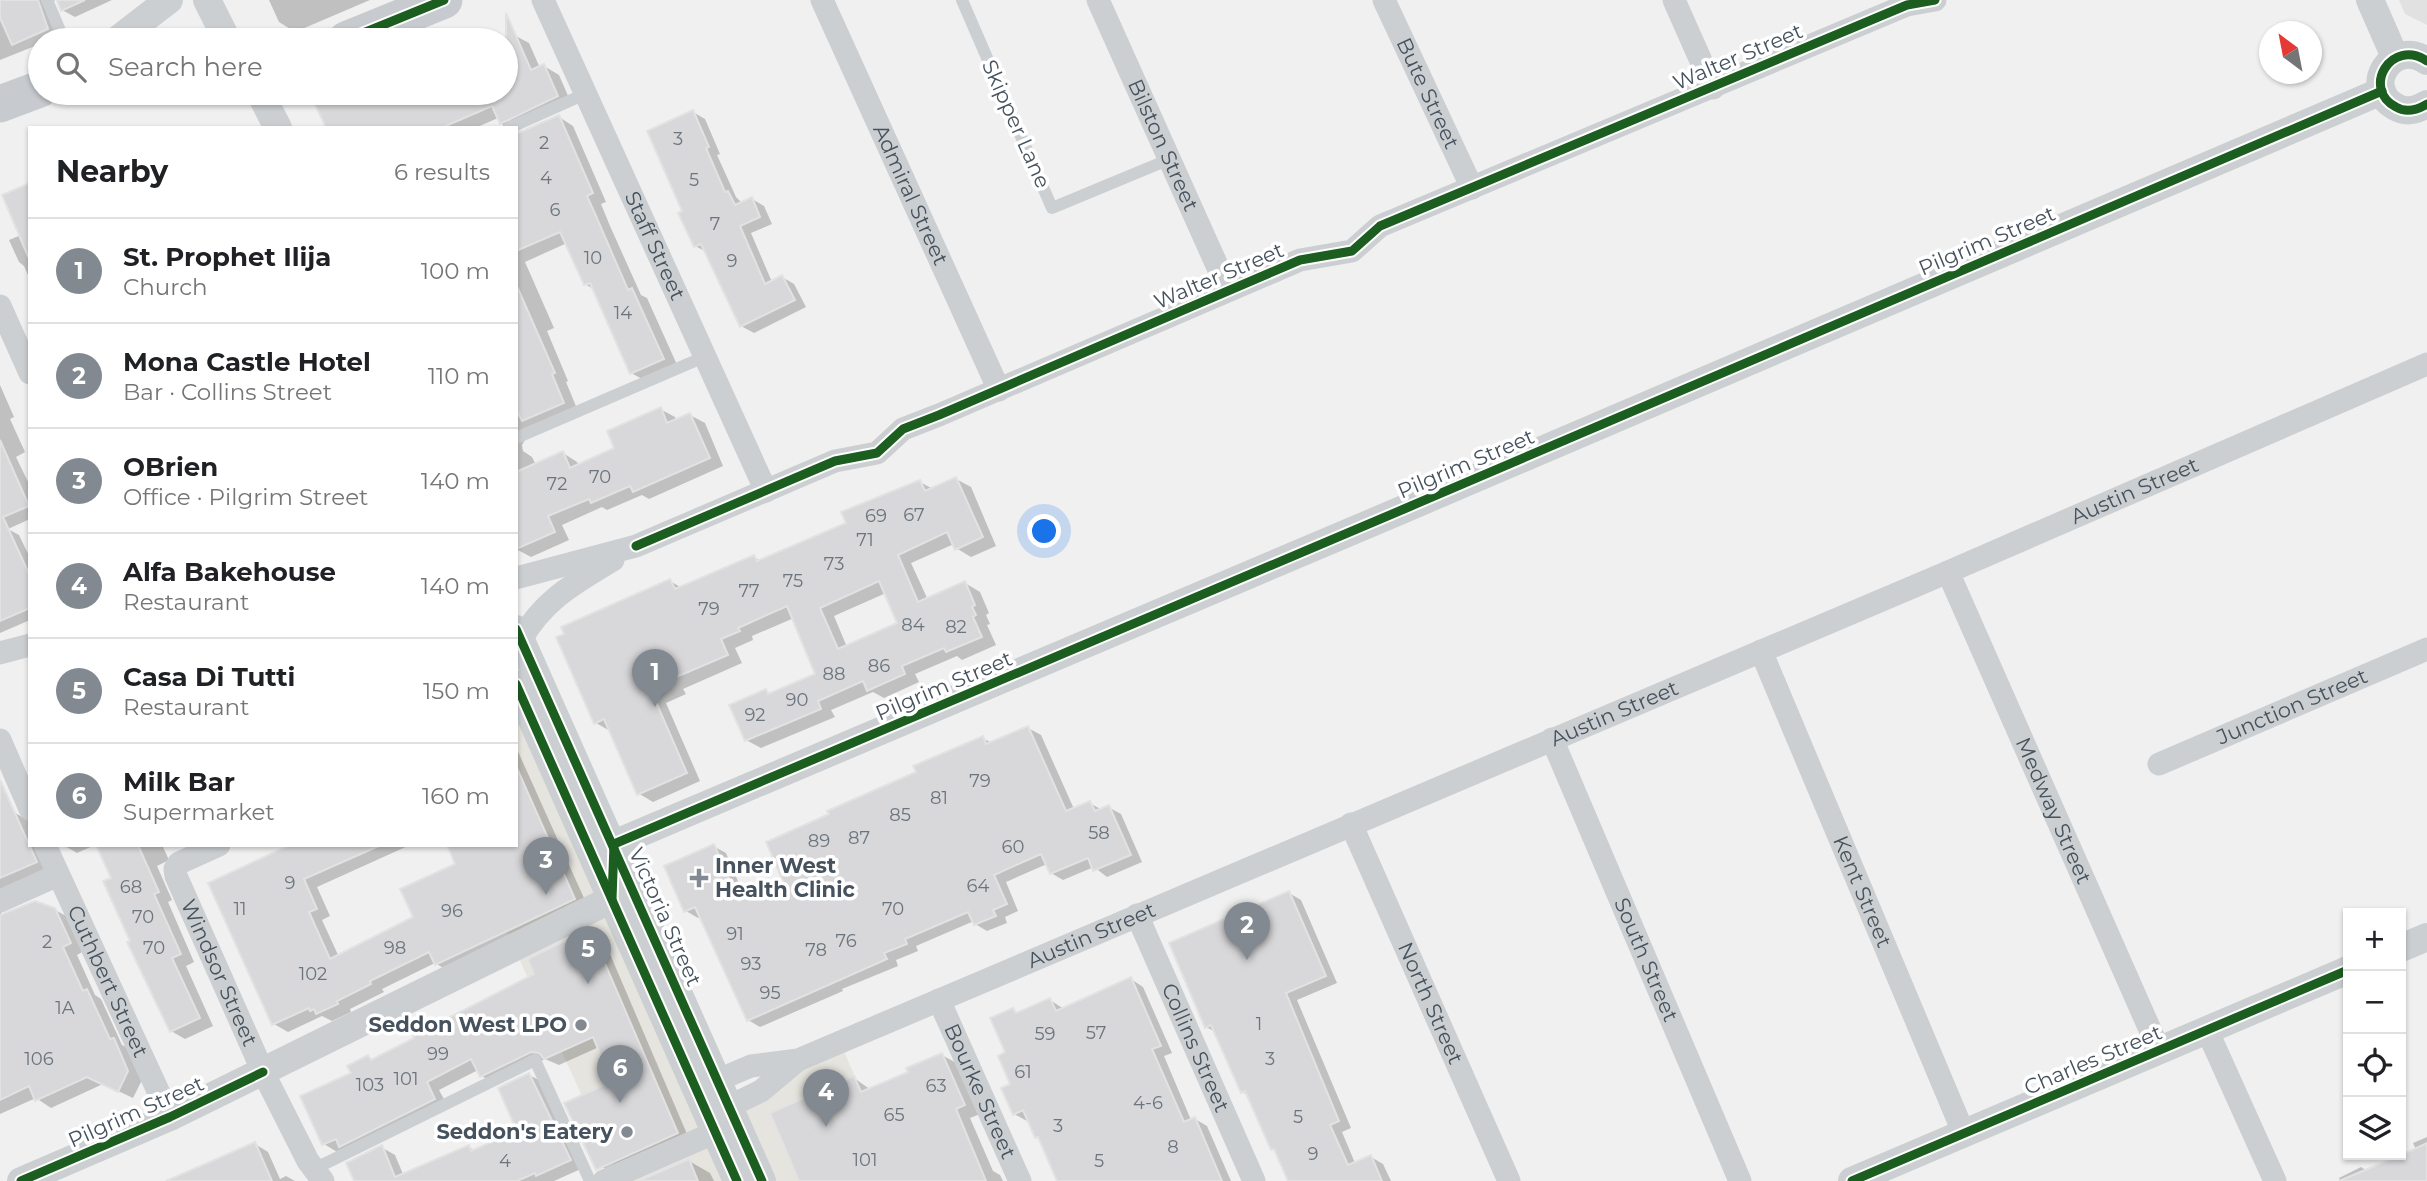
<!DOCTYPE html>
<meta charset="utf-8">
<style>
body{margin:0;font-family:Montserrat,sans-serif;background:#f6f6f6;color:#202124}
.controls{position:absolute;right:21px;bottom:21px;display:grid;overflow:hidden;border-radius:0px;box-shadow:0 2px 5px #0004}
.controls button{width:63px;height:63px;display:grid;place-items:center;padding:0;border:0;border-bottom:2px solid #e0e0e0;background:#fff;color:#202124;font:35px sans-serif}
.compass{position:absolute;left:2259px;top:21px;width:63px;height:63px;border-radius:50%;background:#fff;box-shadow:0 2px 5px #0004;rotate:328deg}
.you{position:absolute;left:1045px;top:532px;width:24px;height:24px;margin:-18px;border:5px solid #fff;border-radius:50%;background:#1a73e8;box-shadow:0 0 0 10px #1a73e833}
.badge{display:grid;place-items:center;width:46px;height:46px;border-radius:50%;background:#828990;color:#fff;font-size:23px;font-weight:700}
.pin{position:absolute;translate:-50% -58px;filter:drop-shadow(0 2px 4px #0008)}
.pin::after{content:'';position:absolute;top:37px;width:24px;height:21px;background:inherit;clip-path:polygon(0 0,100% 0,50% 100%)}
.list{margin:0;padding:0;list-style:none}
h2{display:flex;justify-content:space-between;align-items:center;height:91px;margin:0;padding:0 28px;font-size:30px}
h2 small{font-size:23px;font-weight:400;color:#757577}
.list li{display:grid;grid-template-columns:46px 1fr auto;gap:21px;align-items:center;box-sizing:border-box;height:105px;padding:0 28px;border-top:2px solid #e0e0e0}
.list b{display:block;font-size:26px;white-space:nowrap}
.list p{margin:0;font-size:23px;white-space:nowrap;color:#757577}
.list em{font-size:23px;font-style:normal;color:#757577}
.icon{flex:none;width:38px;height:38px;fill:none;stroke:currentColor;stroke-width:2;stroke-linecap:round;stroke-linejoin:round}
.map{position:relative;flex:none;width:2427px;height:1181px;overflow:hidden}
.search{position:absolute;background:#fff;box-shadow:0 2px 5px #0004;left:28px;top:28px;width:490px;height:77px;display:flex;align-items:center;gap:18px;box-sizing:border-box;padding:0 24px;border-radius:38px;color:#757577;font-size:26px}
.panel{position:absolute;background:#fff;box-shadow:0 2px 5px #0004;left:28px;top:126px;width:490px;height:721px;border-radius:0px}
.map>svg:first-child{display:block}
.commercial{fill:#e6e4de}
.education{fill:#e2e1e2}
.shadow{fill:#0003;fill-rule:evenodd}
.building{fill:#d8d8da;stroke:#e2e2e3;stroke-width:2;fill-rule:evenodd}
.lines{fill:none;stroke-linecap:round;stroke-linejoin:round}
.service{stroke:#cccfd1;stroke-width:12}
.minor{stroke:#cccfd1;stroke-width:23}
.tertiary{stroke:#cccfd1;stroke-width:28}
.primary{stroke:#c7cbcf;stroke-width:37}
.cycleway-casing{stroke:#fff;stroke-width:13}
.cycleway{stroke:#1b5e20;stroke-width:9}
.poi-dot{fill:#828990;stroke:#fff;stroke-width:2.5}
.labels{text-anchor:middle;stroke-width:7;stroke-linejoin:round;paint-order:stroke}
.number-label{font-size:18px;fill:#6c757e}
.street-label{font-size:21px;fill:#46525d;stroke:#fff}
.poi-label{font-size:21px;font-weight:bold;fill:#46525d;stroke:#fff;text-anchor:end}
</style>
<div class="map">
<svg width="2427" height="1181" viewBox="0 0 2427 1181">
<rect width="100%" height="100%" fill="#f1f0f0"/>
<polygon class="commercial" points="516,678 713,1103 842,1047 901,1181 621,1181 467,845 516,845"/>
<polygon class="education" points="2399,0 2427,0 2427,25 2405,14"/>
<g class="shadow">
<polygon points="0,0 55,0 50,6 60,36 50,40 40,40 40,44 0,60"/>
<polygon points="58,0 112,0 75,17 62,10"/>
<polygon points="269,0 370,0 295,32 279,22"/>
<polygon points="514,35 529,43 540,68 544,66 559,75 572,105 522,127 509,120 509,124 505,128 498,118 475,128 328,128 317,103 340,93 506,93 506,40 502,40"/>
<polygon points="693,112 705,119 720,154 717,155 736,197 742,203 752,199 764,206 772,224 751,233 772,282 782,277 794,284 806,307 754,333 741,326 707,252 695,246 684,212"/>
<polygon points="559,117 573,126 606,202 601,204 610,226 641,295 647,298 678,367 646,381 631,373 595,290 585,284 567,243 525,262 554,328 547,331 568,381 566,382 578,411 525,440 522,445 523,451 532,457 536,465 563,453 577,462 579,466 616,449 660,409 675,417 677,421 690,415 705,423 723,466 649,499 642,495 607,510 602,507 562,525 569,540 531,557 516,549 516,136"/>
<polygon points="30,185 30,279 24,266 19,262 9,240 21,235"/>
<polygon points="0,385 14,417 10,419 25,452 16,457 30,486 30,519 8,529 19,535 30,558 30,620 0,633"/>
<path d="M956,479L971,487L996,546L971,557L956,548L954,544L911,563L928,600L965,583L980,592L989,613L986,615L990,624L987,625L996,645L962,660L957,656L915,674L919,682L884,698L873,692L831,710L835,717L761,748L746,740L766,691L771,694L817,674L794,618L752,636L753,640L735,648L742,663L683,689L686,694L666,703L700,781L653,802L638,793L612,732L596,723L670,581L682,588L754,557L761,561L848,524L920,482L933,489ZM886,593L899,624L847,647L834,616Z"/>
<polygon points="1028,728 1041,735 1074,809 1090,803 1102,810 1108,807 1121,814 1142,862 1107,877 1094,867 1063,880 1051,873 1047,864 1006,882 1018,911 1005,917 1007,923 987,931 975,924 974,921 916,946 918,951 896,960 898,966 842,989 843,991 760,1027 748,1020 702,917 698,918 686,911 713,846 726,853 746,900 786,882 918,773 982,738 992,743"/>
<polygon points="516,747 588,907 450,972 435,963 382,989 384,992 350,1009 351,1012 332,1021 322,1016 288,1032 274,1024 298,845 410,845 317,887 330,916 322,920 339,957 415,918 516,845"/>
<polygon points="15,813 30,821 30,845 48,845 50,870 2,901 1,916 55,910 70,918 84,951 77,955 95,995 101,999 122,1045 128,1048 142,1080 133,1098 103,1084 51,1108 36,1098 0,1114 0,820"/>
<polygon points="63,845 95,845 77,853"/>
<polygon points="98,845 162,845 169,860 157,866 172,900 168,902 194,962 186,966 213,1026 185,1039 171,1031 132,942 113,879"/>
<polygon points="1289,893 1301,900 1337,983 1297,1000 1351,1128 1342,1132 1355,1163 1371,1157 1383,1164 1391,1181 1290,1181 1277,1152 1272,1149 1249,1096 1242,1092 1216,1032 1206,1027"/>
<polygon points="588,931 604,940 690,1141 608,1170 594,1163 615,1083 599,1047 559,1065 545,1059 495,1084 482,1076 478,1070 439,1090 448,1107 337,1152 324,1144 353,1074 368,1057 374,1061 536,975"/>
<polygon points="1131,979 1143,987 1172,1053 1164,1056 1191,1120 1195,1119 1207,1126 1231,1181 1059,1181 1040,1139 1036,1137 1029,1120 1027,1121 1014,1114 1013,1085 1007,1053 1013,1010 1019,1013 1050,1000 1064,1009"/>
<polygon points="942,1055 958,1064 980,1114 970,1118 993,1171 1000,1175 1003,1181 801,1181 854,1078 871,1090 911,1073"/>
<polygon points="529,1075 543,1082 583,1168 554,1181 356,1181 381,1147 395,1155 403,1174 469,1147 475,1151 519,1132"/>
<polygon points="2427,1137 2427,1181 2340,1181 2339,1178 2361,1167 2367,1171 2416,1150 2413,1143"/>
<polygon points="255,1144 268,1152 280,1179 286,1176 295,1181 173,1181"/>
<polygon points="689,1161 710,1173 714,1181 643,1181"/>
</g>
<g class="building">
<polygon points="0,0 38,0 48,29 12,45 0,18"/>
<polygon points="57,0 85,0 61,11"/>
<polygon points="506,13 531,70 544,64 558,96 500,124 492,106 441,128 326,128 314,102 336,93 506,93"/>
<polygon points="693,110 709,147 706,148 725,192 728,191 735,205 752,197 760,217 740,226 765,284 782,275 795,300 740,327 701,244 694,247 678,213 682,211 647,131"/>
<polygon points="559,115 593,193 587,196 596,216 628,290 632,288 664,359 630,374 590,283 584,285 560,232 516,251 516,134"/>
<polygon points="30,183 30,261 2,195"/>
<polygon points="516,284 555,373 552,374 564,403 522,421 516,409"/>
<polygon points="661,407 667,423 690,413 710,458 633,492 630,486 591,503 589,499 548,516 555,532 516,549 516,472 563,451 570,468 614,448 607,431"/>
<polygon points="0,440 29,506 3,517 30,576 30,608 0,621"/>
<path d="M956,477L983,537L955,550L947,532L898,555L918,602L965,581L975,605L972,607L976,615L973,617L982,637L946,652L944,648L902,666L905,674L867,691L863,681L818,701L821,709L745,741L729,705L766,689L768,694L815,674L787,606L738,628L740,631L721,639L728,655L669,680L672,686L653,695L687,773L637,795L604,719L594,724L556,637L564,634L561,627L670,579L675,589L754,555L757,561L846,523L841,512L920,480L925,491ZM879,581L897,623L838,649L820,608Z"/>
<polygon points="1028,726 1066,811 1090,801 1095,811 1109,805 1131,855 1093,871 1088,858 1050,874 1041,854 994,875 1007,904 993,910 996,916 974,925 968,912 905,939 907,944 884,953 887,959 747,1021 695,907 684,912 664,866 714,844 739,901 783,881 766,842 829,814 827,811 916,772 913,766 983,736 986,744"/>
<polygon points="516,766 575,899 435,965 429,952 370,981 371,984 337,1001 338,1004 316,1014 314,1009 310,1011 309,1008 272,1025 208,883 290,845 381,845 304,879 317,909 309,912 330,959 413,917 400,889 455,864 447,845 516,845"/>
<polygon points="0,780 37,862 0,878"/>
<polygon points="96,845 138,845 159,892 154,894 181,954 172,958 200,1018 170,1032 127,942 130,941 103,881 111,878"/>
<polygon points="1289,891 1326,976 1286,993 1339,1121 1330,1125 1348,1165 1371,1155 1382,1181 1288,1181 1274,1149 1271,1150 1245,1091 1241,1093 1211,1025 1205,1028 1169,943"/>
<polygon points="35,901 55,908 71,943 63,947 83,991 87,989 110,1039 114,1038 128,1071 118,1092 87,1077 35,1101 29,1086 0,1100 0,915"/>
<polygon points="588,929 591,931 678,1133 596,1170 564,1103 612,1082 593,1037 544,1059 539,1053 531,1052 480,1077 471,1059 427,1082 435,1099 339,1147 336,1139 322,1145 300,1096 351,1073 347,1066 368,1055 371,1060 414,1038 413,1036 534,974 528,959"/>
<polygon points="1131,977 1161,1046 1152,1049 1184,1122 1195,1117 1222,1181 1057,1181 1038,1137 1035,1138 1023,1110 1013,1115 1001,1088 1010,1084 998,1056 1005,1052 990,1018 1013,1008 1016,1013 1050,998 1056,1011"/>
<polygon points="942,1053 965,1105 956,1109 986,1181 799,1181 770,1113 854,1076 861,1092 908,1072 906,1068"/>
<polygon points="529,1073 571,1160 536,1176 535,1173 517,1181 354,1181 346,1163 382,1145 395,1177 469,1145 471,1151 517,1131 498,1088"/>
<polygon points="255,1142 272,1181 166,1181 212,1161"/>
<polygon points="2427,1143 2427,1181 2339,1181 2401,1155"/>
<polygon points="689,1159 698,1181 639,1181"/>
</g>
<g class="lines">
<g class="service">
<polyline points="47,0 64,40"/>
<polyline points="962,0 1052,208 1170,159"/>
<polyline points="509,128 585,94"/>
<polyline points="516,438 704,357"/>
<polyline points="314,1169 535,1060 590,1181"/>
</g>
<g class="minor">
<path id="s1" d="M543,0L766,491"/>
<path id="s2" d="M822,0L999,390"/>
<path id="s3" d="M1098,0L1228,290"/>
<path id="s4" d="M1384,0L1472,188"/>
<polyline points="1674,0 1713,88"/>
<polyline points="0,306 30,373"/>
<path id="s5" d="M1948,572L2159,1050"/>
<polyline points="516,578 636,546 835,461 877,453 903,429 939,415 1300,260 1352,251 1380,226 1907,5 1935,0"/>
<path d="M521,640C543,600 575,583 613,560"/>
<path id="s6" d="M1761,651L1964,1134"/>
<polyline points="0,653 30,645"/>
<path id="s7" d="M1552,739L1740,1181"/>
<polyline points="0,740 30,809"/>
<path id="s8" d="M2159,764L2427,649"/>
<path id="s9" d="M1351,824L1509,1181"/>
<path id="s10" d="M45,845L170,1117"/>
<path id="s11" d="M219,845L179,863L175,869L176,876L263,1072L308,1161L323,1181"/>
<polyline points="0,901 58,875"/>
<path id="s12" d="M1137,915L1254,1181"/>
<path id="s13" d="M939,1000L1020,1181"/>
<polyline points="2207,1030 2275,1181"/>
<path id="s14" d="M718,1080L751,1066L798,1060L1948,572L2427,364"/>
<polyline points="730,1106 761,1091 798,1060"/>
<polyline points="604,1181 716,1132"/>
</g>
<g class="tertiary">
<polyline points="207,0 227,40"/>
<polyline points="2370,0 2395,57"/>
<polyline points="117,40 169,0"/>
<path d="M2427,61C2391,37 2361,89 2396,107C2406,113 2417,110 2427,104"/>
<polyline points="260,93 278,128"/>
<polyline points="516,629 762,1181"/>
<polyline points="516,684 737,1181"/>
<polyline points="614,844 1411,506 2382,91"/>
<polyline points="2401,948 2427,937"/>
<polyline points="21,1181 170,1117 612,899"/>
<polyline points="1852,1181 2348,970"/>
</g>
<g class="primary">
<polyline points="346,40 444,0"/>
<polyline points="0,104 40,89"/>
</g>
<defs>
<g id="cycleway">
<polyline points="346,40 444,0"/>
<path d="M2427,61C2391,37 2361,89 2396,107C2406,113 2417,110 2427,104"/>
<polyline points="636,546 835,461 877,453 903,429 939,415 1300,260 1352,251 1380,226 1907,5 1935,0"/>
<polyline points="516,629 762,1181"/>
<polyline points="516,684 737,1181"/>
<polyline points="612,899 614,844 1411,506 2382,91"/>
<polyline points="21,1181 170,1117 263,1072"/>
<polyline points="1852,1181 2348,970"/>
</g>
</defs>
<use href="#cycleway" class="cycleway-casing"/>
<use href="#cycleway" class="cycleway"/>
</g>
<g class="poi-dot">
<path d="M695.5 867.5h7v7h7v7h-7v7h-7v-7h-7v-7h7z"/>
<circle cx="581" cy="1025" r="7"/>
<circle cx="627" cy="1132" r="7"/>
</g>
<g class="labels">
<g class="number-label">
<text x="678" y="145">3</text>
<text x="544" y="149">2</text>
<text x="546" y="184">4</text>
<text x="694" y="186">5</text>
<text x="555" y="216">6</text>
<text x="715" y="230">7</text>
<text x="593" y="264">10</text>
<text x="732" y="267">9</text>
<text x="623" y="319">14</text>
<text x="600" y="483">70</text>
<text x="557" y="490">72</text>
<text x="914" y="521">67</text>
<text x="876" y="522">69</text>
<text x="865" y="546">71</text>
<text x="834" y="570">73</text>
<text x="793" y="587">75</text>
<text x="749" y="597">77</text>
<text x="709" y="615">79</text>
<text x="913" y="631">84</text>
<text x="956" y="633">82</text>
<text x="879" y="672">86</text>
<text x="834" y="680">88</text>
<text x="797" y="706">90</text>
<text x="755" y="721">92</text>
<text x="980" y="787">79</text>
<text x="939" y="804">81</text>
<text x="900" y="821">85</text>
<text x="1099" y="839">58</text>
<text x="859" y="844">87</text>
<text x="819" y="847">89</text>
<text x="1013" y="853">60</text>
<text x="290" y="889">9</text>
<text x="978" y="892">64</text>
<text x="131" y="893">68</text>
<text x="240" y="915">11</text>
<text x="893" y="915">70</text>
<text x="452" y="917">96</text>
<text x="143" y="923">70</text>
<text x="735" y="940">91</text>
<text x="846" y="947">76</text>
<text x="47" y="948">2</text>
<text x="154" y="954">70</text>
<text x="395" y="954">98</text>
<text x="816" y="956">78</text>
<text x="751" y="970">93</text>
<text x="313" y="980">102</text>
<text x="770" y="999">95</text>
<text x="65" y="1014">1A</text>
<text x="1259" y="1030">1</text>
<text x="1096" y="1039">57</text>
<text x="1045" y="1040">59</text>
<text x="438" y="1060">99</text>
<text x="39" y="1065">106</text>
<text x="1270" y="1065">3</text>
<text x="1023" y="1078">61</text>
<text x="406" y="1085">101</text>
<text x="370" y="1091">103</text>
<text x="936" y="1092">63</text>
<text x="1148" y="1109">4-6</text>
<text x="894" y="1121">65</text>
<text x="1298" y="1123">5</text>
<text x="1058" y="1132">3</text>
<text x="1173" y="1153">8</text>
<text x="1313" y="1160">9</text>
<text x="865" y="1166">101</text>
<text x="505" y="1167">4</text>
<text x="1099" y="1167">5</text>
</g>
<g class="street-label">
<text transform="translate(1738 57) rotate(-23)" y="7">Walter Street</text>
<text dy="7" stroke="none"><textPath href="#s4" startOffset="103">Bute Street</textPath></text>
<text transform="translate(1016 124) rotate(66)" y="7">Skipper Lane</text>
<text dy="7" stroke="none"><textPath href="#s3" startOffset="159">Bilston Street</textPath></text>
<text dy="7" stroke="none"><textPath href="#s2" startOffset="214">Admiral Street</textPath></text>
<text transform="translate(1987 241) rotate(-23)" y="7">Pilgrim Street</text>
<text dy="7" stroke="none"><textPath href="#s1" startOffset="270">Staff Street</textPath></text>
<text transform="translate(1219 276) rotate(-23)" y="7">Walter Street</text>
<text transform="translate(1466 464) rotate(-23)" y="7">Pilgrim Street</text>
<text dy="7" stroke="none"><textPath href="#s14" startOffset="1536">Austin Street</textPath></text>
<text transform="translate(944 686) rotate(-23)" y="7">Pilgrim Street</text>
<text dy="7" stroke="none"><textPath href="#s8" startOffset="145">Junction Street</textPath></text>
<text dy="7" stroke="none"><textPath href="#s14" startOffset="970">Austin Street</textPath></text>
<text dy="7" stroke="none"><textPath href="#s5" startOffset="261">Medway Street</textPath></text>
<text dy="7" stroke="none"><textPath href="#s6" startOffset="261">Kent Street</textPath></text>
<text transform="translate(665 917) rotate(66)" y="7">Victoria Street</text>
<text dy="7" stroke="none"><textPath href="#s14" startOffset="402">Austin Street</textPath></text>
<text dy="7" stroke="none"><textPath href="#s7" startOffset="240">South Street</textPath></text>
<text dy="7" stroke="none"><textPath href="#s11" startOffset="164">Windsor Street</textPath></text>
<text dy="7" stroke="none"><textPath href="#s10" startOffset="150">Cuthbert Street</textPath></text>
<text dy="7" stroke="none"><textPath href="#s9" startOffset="196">North Street</textPath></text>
<text dy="7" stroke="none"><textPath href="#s12" startOffset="145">Collins Street</textPath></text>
<text transform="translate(2093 1060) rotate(-23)" y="7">Charles Street</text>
<text dy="7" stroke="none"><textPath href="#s13" startOffset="100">Bourke Street</textPath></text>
<text transform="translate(136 1112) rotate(-24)" y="7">Pilgrim Street</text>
</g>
<g class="poi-label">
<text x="715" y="873" text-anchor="start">Inner West<tspan x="715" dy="24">Health Clinic</tspan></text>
<text x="567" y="1032">Seddon West LPO</text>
<text x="613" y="1139">Seddon's Eatery</text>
</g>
</g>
</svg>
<div class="controls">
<button>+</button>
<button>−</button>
<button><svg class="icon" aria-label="locate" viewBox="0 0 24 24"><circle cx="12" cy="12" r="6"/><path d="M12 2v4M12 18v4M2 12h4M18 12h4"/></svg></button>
<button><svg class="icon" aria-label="layers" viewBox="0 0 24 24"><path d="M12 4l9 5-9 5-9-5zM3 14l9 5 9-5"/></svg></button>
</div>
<svg class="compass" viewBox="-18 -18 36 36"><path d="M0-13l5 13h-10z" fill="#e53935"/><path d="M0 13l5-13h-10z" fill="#757577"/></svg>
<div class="you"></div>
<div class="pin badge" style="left:655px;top:707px">1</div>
<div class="pin badge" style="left:1247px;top:960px">2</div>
<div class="pin badge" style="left:546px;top:895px">3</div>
<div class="pin badge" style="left:826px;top:1127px">4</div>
<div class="pin badge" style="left:588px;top:984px">5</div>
<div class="pin badge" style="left:620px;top:1103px">6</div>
<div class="search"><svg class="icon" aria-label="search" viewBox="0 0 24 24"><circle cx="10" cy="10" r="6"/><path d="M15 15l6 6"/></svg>Search here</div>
<section class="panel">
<h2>Nearby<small>6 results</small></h2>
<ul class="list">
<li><span class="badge">1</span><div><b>St. Prophet Ilija</b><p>Church</p></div><em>100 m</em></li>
<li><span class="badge">2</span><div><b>Mona Castle Hotel</b><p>Bar · Collins Street</p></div><em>110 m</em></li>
<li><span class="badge">3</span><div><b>OBrien</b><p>Office · Pilgrim Street</p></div><em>140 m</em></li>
<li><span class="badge">4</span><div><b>Alfa Bakehouse</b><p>Restaurant</p></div><em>140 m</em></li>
<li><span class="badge">5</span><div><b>Casa Di Tutti</b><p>Restaurant</p></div><em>150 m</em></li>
<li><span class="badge">6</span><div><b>Milk Bar</b><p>Supermarket</p></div><em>160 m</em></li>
</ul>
</section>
</div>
